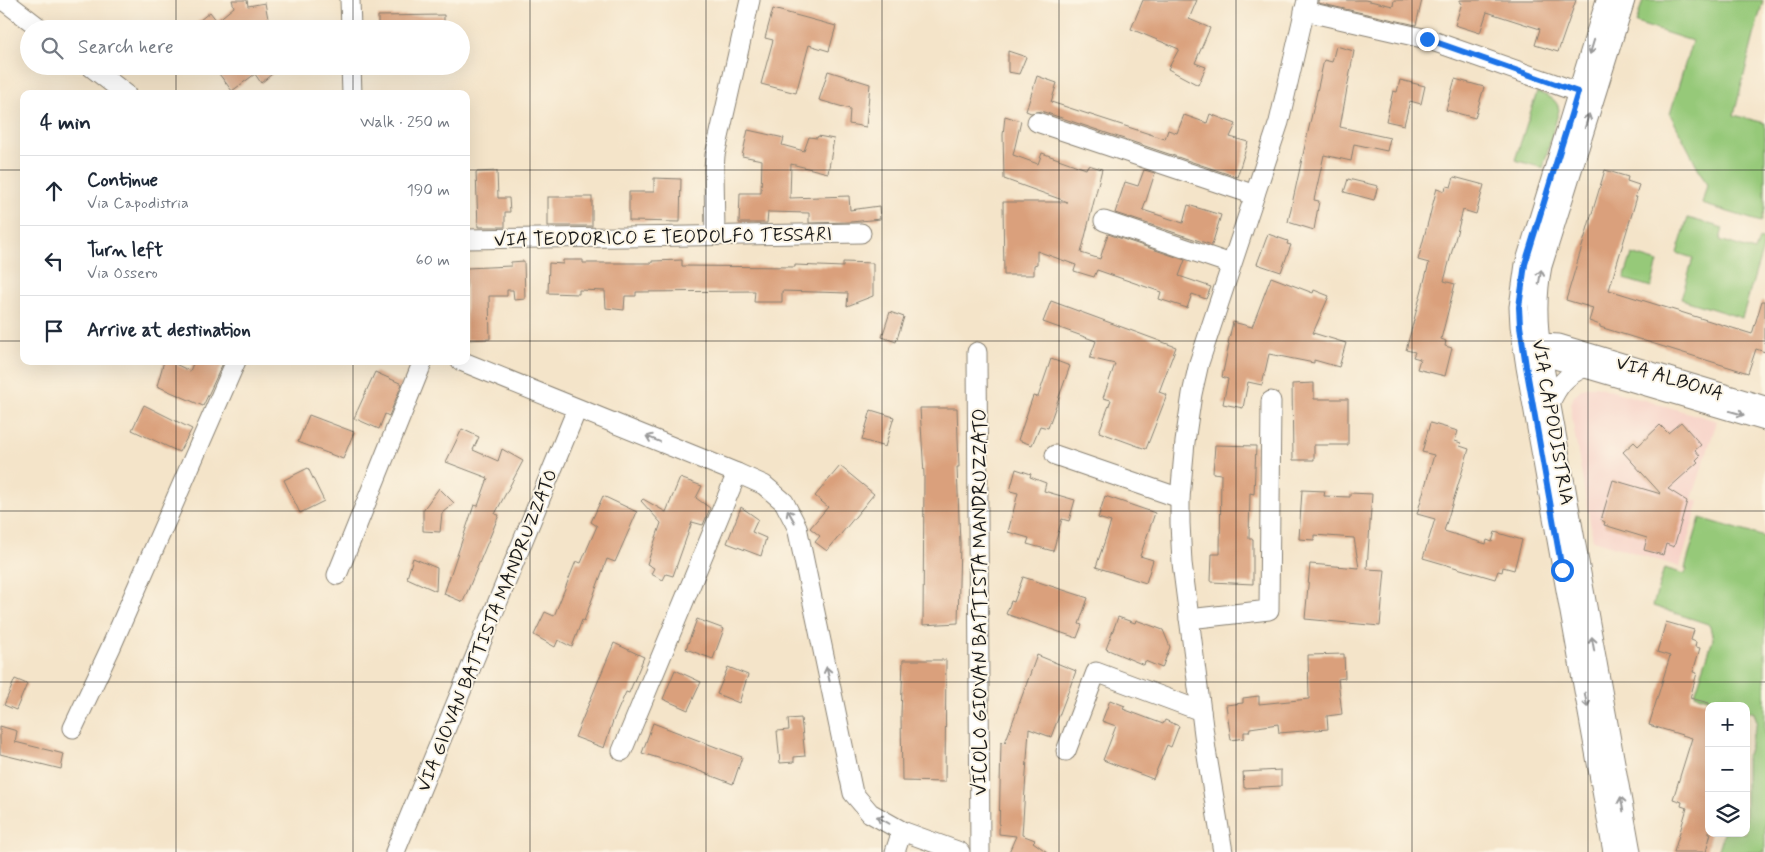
<!DOCTYPE html>
<meta charset="utf-8">
<style>
body{margin:0;font-family:Mynerve,sans-serif;background:#f2f2f3;color:#1f2937}
.controls{position:absolute;right:15px;bottom:15px;display:grid;overflow:hidden;border-radius:10px;box-shadow:0 5px 20px #0002}
.controls button{width:45px;height:45px;display:grid;place-items:center;padding:0;border:0;border-bottom:1px solid #e0e1e3;background:#fff;color:#1f2937;font:25px sans-serif}
.stop{position:absolute;width:15px;height:15px;margin:-11px;border:4px solid #1a73e8;border-radius:50%;background:#fff}
.stop.end{background:#1a73e8;border-color:#fff;box-shadow:0 1px 5px #0008}
.list{margin:0;padding:0;list-style:none}
h2{display:flex;justify-content:space-between;align-items:center;height:65px;margin:0;padding:0 20px;font-size:21px}
h2 small{font-size:16px;font-weight:400;color:#747a83}
.list li{display:grid;grid-template-columns:32px 1fr auto;gap:15px;align-items:center;box-sizing:border-box;height:70px;padding:0 20px;border-top:1px solid #e0e1e3}
.list b{display:block;font-size:19px;white-space:nowrap}
.list p{margin:0;font-size:16px;white-space:nowrap;color:#747a83}
.list em{font-size:16px;font-style:normal;color:#747a83}
.icon{flex:none;width:28px;height:28px;fill:none;stroke:currentColor;stroke-width:2;stroke-linecap:round;stroke-linejoin:round}
.map{position:relative;flex:none;width:1765px;height:852px;overflow:hidden}
.search{position:absolute;background:#fff;box-shadow:0 5px 20px #0002;left:20px;top:20px;width:450px;height:55px;display:flex;align-items:center;gap:12px;box-sizing:border-box;padding:0 18px;border-radius:28px;color:#747a83;font-size:19px}
.panel{position:absolute;background:#fff;box-shadow:0 5px 20px #0002;left:20px;top:90px;width:450px;height:275px;border-radius:10px}
.map>svg:first-child{display:block}
.built{fill:#f7d1c7}
.green{fill:#96c979;stroke:#59724a}
.building{fill:#daa07c}
.lines{fill:none;stroke-linecap:round;stroke-linejoin:round}
.minor-casing{stroke:#888072;stroke-width:21}
.minor{stroke:#fff;stroke-width:19}
.oneway{stroke:#999}
.route{stroke:#1a73e8;stroke-width:6}
.grid{fill:none;stroke:#1c1c1c;stroke-width:1;stroke-opacity:0.55}
.labels{text-anchor:middle;stroke-width:4;stroke-linejoin:round;paint-order:stroke}
.street-label{font-size:19px;fill:#1c1c1c;stroke:#fcf5e5}
</style>
<div class="map">
<svg width="1765" height="852" viewBox="0 0 1765 852">
<rect width="100%" height="100%" fill="#fcf5e5"/>
<filter id="ink" filterUnits="userSpaceOnUse"><feTurbulence type="fractalNoise" baseFrequency=".02" numOctaves="2"/><feDisplacementMap in="SourceGraphic" scale="10" xChannelSelector="R" yChannelSelector="G"/><feConvolveMatrix kernelMatrix="1 2 1 2 8 2 1 2 1" color-interpolation-filters="sRGB"/></filter>
<filter id="wash" filterUnits="userSpaceOnUse"><feTurbulence type="fractalNoise" baseFrequency=".0096" numOctaves="4" result="noise"/><feDisplacementMap in="SourceGraphic" scale="20" xChannelSelector="R" yChannelSelector="G"/><feGaussianBlur stdDeviation="1.12" result="paint"/><feColorMatrix in="noise" values="0 0 0 0 0 0 0 0 0 0 0 0 0 0 0 0 0 1.4 0 .05"/><feComposite in="paint" operator="in"/></filter>
<g filter="url(#wash)">
<rect width="100%" height="100%" fill="#f4e4c9"/>
<polygon class="built" points="1595,386 1717,421 1692,499 1699,501 1680,567 1593,540 1571,413 1571,404 1574,396 1580,390 1585,387"/>
<g class="green">
<polygon points="1643,0 1763,0 1734,115 1765,123 1765,209 1761,222 1702,204 1707,185 1670,114 1692,41 1636,23"/>
<path d="M1537,92C1547,96 1557,98 1559,110L1543,168L1515,160Z"/>
<polygon points="1688,218 1723,228 1720,240 1755,251 1759,239 1765,241 1742,318 1681,299 1693,258 1677,253"/>
<polygon points="1632,254 1658,262 1651,287 1624,279"/>
<polygon points="1700,518 1765,537 1765,852 1718,852 1724,833 1746,833 1746,758 1757,721 1754,713 1746,710 1746,706 1732,706 1695,694 1713,639 1710,627 1708,624 1653,606 1664,568 1685,574 1687,569 1685,568"/>
</g>
<g id="blocks">
<g class="building">
<polygon points="232,0 247,0 248,6 265,3 270,29 189,29 210,12 217,21 234,7"/>
<polygon points="1143,0 1197,0 1189,19 1210,28 1195,63 1206,67 1198,85 1168,69 1179,49 1131,29"/>
<polygon points="1318,0 1365,0 1393,6 1394,0 1422,0 1416,25 1318,3"/>
<polygon points="1460,0 1576,0 1558,52 1535,45 1540,29 1487,12 1480,33 1455,25 1462,3 1460,3"/>
<polygon points="773,9 836,26 829,51 809,45 796,93 761,84 773,40 765,38"/>
<polygon points="444,15 444,29 378,29 378,16"/>
<polygon points="1336,46 1354,51 1340,127 1390,138 1387,151 1354,144 1351,161 1324,155 1314,200 1319,201 1314,230 1288,222 1324,60 1332,62"/>
<polygon points="1008,51 1026,57 1019,74 1008,72"/>
<polygon points="213,66 282,66 261,83 255,74 232,91"/>
<polygon points="828,71 870,84 866,127 849,124 850,109 819,100"/>
<polygon points="1037,76 1057,83 1051,102 1165,139 1168,130 1177,133 1184,115 1207,123 1210,114 1236,124 1230,137 1248,142 1237,177 1041,111 1031,113 1026,111"/>
<polygon points="1455,79 1484,87 1475,118 1446,110"/>
<polygon points="1400,80 1425,86 1421,104 1410,101 1404,125 1386,121 1393,91 1397,92"/>
<polygon points="1005,116 1021,121 1013,155 1038,164 1042,153 1086,169 1088,165 1102,169 1081,253 1100,259 1108,234 1185,260 1179,276 1211,287 1206,299 1192,294 1187,308 1159,299 1161,292 1097,270 1094,277 1074,271 1076,265 1037,251 1037,264 1034,265 1034,275 1004,275 1003,202 1068,202 1004,179 1003,135"/>
<polygon points="748,130 784,138 782,145 804,151 809,137 817,138 818,136 834,139 828,173 791,164 790,198 849,196 850,210 879,206 880,219 851,222 809,223 809,213 768,212 767,223 739,223 740,193 761,193 762,160 742,156"/>
<polygon points="1144,170 1155,173 1143,210 1183,223 1188,205 1221,215 1212,245 1115,213 1125,182 1138,186"/>
<polygon points="1605,170 1628,177 1627,181 1639,185 1635,197 1637,197 1609,290 1752,334 1762,301 1765,301 1765,352 1756,349 1748,373 1600,327 1600,325 1589,321 1593,308 1566,300"/>
<polygon points="497,171 498,198 509,198 510,212 505,212 505,227 478,227 476,172"/>
<polygon points="1454,177 1484,185 1476,214 1463,210 1444,281 1455,284 1441,339 1446,341 1445,346 1452,348 1445,376 1417,369 1420,359 1413,357 1415,352 1406,350 1429,263 1418,260 1437,188 1445,191 1446,186 1451,187"/>
<polygon points="654,178 681,179 680,222 629,221 629,192 654,192"/>
<polygon points="1348,179 1378,186 1374,200 1344,192"/>
<rect x="548" y="197" width="44" height="29"/>
<polygon points="1268,234 1288,241 1287,244 1291,245 1281,272 1257,264"/>
<polygon points="563,260 583,260 583,263 652,263 652,261 682,260 682,266 795,267 795,265 843,267 843,262 873,263 873,296 847,306 848,293 782,291 782,302 754,302 755,291 636,292 636,296 625,296 624,310 606,308 605,291 579,290 579,294 548,293 549,263 563,264"/>
<polygon points="524,261 525,299 514,300 513,290 507,290 507,296 489,296 490,339 466,340 466,268 511,266 511,262"/>
<polygon points="1271,277 1313,293 1314,290 1329,296 1313,333 1346,343 1339,367 1314,360 1314,363 1269,354 1262,385 1248,382 1243,408 1223,404 1228,379 1222,377 1229,344 1228,343 1233,322 1252,327"/>
<polygon points="1051,301 1176,347 1159,392 1167,395 1146,449 1099,432 1111,400 1103,398 1115,364 1090,358 1096,341 1043,322"/>
<polygon points="890,312 904,317 896,342 882,337"/>
<polygon points="1051,359 1070,366 1048,428 1040,426 1032,445 1018,440 1033,396 1038,397"/>
<polygon points="164,361 169,361 190,371 194,361 224,361 203,406 157,386"/>
<polygon points="375,372 402,384 389,416 385,414 379,429 354,418"/>
<polygon points="1314,383 1314,399 1348,399 1348,445 1314,445 1314,460 1293,460 1292,384"/>
<polygon points="144,405 192,429 179,452 132,430"/>
<polygon points="920,408 957,408 959,467 957,467 960,544 958,623 923,625 924,475"/>
<polygon points="871,410 894,417 885,447 862,440"/>
<polygon points="309,415 354,432 343,459 298,442"/>
<polygon points="1681,422 1701,445 1695,450 1700,456 1696,460 1698,462 1668,489 1687,501 1674,547 1666,544 1663,555 1644,550 1647,538 1604,525 1605,522 1601,520 1613,480 1661,494 1623,452 1634,442 1638,446 1660,425 1668,433"/>
<polygon points="1430,423 1458,431 1455,441 1461,443 1460,446 1469,449 1444,531 1486,544 1487,540 1492,542 1495,532 1522,540 1514,570 1503,567 1502,572 1498,571 1495,579 1423,558 1435,519 1417,514 1434,455 1422,452"/>
<polygon points="462,429 479,437 473,450 498,461 502,449 523,461 495,514 499,515 463,602 444,594 474,505 478,506 488,478 446,462"/>
<polygon points="1215,445 1256,446 1254,494 1250,493 1249,539 1253,539 1253,584 1211,582 1212,554 1220,554 1221,474 1213,473"/>
<polygon points="840,466 874,494 827,551 815,542 820,536 810,528 828,507 815,496"/>
<polygon points="308,468 324,501 300,513 284,480"/>
<polygon points="1016,469 1031,474 1030,477 1046,483 1044,491 1075,500 1069,521 1062,519 1053,551 1027,544 1029,538 1008,532 1018,493 1010,491"/>
<polygon points="680,478 702,486 696,498 710,508 703,525 692,522 673,576 666,574 663,580 651,574 654,568 647,564 661,523 641,501 643,499 666,512"/>
<polygon points="439,488 454,503 442,513 440,532 423,531 423,510"/>
<polygon points="1302,490 1325,491 1324,496 1350,497 1350,493 1372,494 1367,569 1385,570 1380,626 1305,619 1310,564 1359,568 1354,538 1314,535 1314,540 1299,539"/>
<polygon points="603,496 637,512 615,562 607,559 584,621 582,620 572,647 558,640 555,647 534,635 545,612 554,616 576,561 581,563 597,526 591,522"/>
<polygon points="1105,496 1155,513 1140,556 1153,560 1146,583 1096,567 1111,522 1098,518"/>
<polygon points="741,507 758,519 752,532 766,538 761,556 727,543"/>
<polygon points="413,558 437,568 436,591 407,578"/>
<polygon points="1023,577 1088,598 1079,624 1082,625 1077,638 1006,614 1011,601 1014,602"/>
<polygon points="1118,617 1135,623 1136,620 1163,630 1170,647 1162,668 1145,661 1144,665 1106,649"/>
<polygon points="697,619 724,629 713,659 686,649"/>
<polygon points="1666,622 1694,630 1691,640 1696,642 1695,647 1700,648 1693,672 1697,673 1690,698 1709,703 1709,833 1711,833 1706,852 1674,852 1687,808 1681,806 1682,802 1673,799 1692,738 1649,725 1670,656 1657,652"/>
<polygon points="614,643 644,657 629,693 626,692 613,721 604,748 575,737"/>
<polygon points="1344,654 1345,678 1338,679 1342,714 1327,716 1328,729 1279,733 1278,724 1250,728 1249,732 1244,732 1244,738 1231,740 1226,705 1243,703 1243,698 1259,696 1259,704 1309,699 1308,655"/>
<polygon points="1037,655 1076,671 1051,737 1029,729 1022,835 1035,840 1033,842 1047,852 1009,852 1016,836 999,834 1001,742 1005,743"/>
<polygon points="903,660 946,660 945,782 902,781 901,715"/>
<polygon points="728,667 748,675 739,703 717,694"/>
<polygon points="675,670 701,682 688,710 663,699"/>
<polygon points="15,679 27,684 16,710 4,705"/>
<polygon points="1110,700 1125,706 1123,709 1163,724 1165,720 1179,726 1171,747 1167,745 1153,779 1103,760 1116,726 1102,721"/>
<polygon points="801,718 805,756 794,757 794,762 780,763 777,731 789,730 788,719"/>
<polygon points="653,723 742,757 733,784 694,769 642,753"/>
<polygon points="0,726 17,731 15,742 64,754 61,769 0,754"/>
<polygon points="1281,770 1281,786 1244,788 1243,772"/>
</g>
</g>
</g>
<g filter="url(#ink)">
<use href="#blocks" fill-opacity="0" stroke="#888072" stroke-width="1"/>
<g class="lines">
<defs>
<g id="minor">
<polyline points="3,0 41,29"/>
<polyline points="350,0 351,29"/>
<polyline points="1606,0 1525,264 1519,307 1520,326 1526,367 1613,852"/>
<path d="M1625,0L1542,266C1536,296 1537,326 1542,356L1631,852"/>
<polyline points="1304,11 1427,39 1589,96"/>
<polyline points="90,66 126,94"/>
<polyline points="351,66 352,94"/>
<polyline points="1037,122 1255,195"/>
<polyline points="1104,221 1231,264"/>
<polyline points="715,235 714,169 715,155 750,0"/>
<path d="M466,239C598,238 729,235 861,233"/>
<polyline points="1529,346 1539,343 1559,344 1765,406"/>
<polyline points="977,352 980,852"/>
<polyline points="1531,352 1765,421"/>
<polyline points="461,361 737,473 764,485 784,502 797,527 853,793 870,813 902,831 960,852"/>
<path d="M1550,403C1558,386 1565,376 1583,368"/>
<polyline points="1055,455 1180,498"/>
<polyline points="337,575 423,361"/>
<polyline points="1189,619 1269,610 1271,401"/>
<polyline points="73,728 111,647 236,361"/>
<polyline points="622,751 737,473"/>
<polyline points="1066,751 1096,672 1201,711"/>
<polyline points="395,852 577,409"/>
<polyline points="895,852 902,831"/>
<polyline points="1223,852 1206,750 1182,563 1180,523 1180,498 1185,442 1192,394 1199,363 1279,122 1307,0"/>
</g>
</defs>
<use href="#minor" class="minor-casing"/>
<use href="#minor" class="minor"/>
</g>
<defs><path id="oneway-shaft" d="M-6 0H5M1.5-3L5.5 0L1.5 3" fill="none" stroke-width="1.6" stroke-linecap="round" stroke-linejoin="round" transform="scale(1.25)"/></defs>
<g class="oneway">
<use href="#oneway-shaft" transform="translate(1592 47) rotate(107)"/>
<use href="#oneway-shaft" transform="translate(1587 121) rotate(-73)"/>
<use href="#oneway-shaft" transform="translate(1540 277) rotate(-80)"/>
<use href="#oneway-shaft" transform="translate(1737 413) rotate(16)"/>
<use href="#oneway-shaft" transform="translate(653 439) rotate(-158)"/>
<use href="#oneway-shaft" transform="translate(791 516) rotate(-119)"/>
<use href="#oneway-shaft" transform="translate(1593 644) rotate(-100)"/>
<use href="#oneway-shaft" transform="translate(828 674) rotate(-102)"/>
<use href="#oneway-shaft" transform="translate(1586 700) rotate(80)"/>
<use href="#oneway-shaft" transform="translate(1622 804) rotate(-100)"/>
<use href="#oneway-shaft" transform="translate(883 820) rotate(-150)"/>
</g>
</g>
<g class="lines" filter="url(#ink)">
<polyline class="route" points="1427,39 1578,92 1525,264 1519,307 1520,326 1526,366 1562,570"/>
</g>
<path class="grid" d="M176,0V29M353,0V29M530,0V852M706,0V852M882,0V852M1059,0V852M1236,0V852M1412,0V852M1588,0V852M176,66V94M353,66V94M0,170H24M466,170H1765M0,341H24M466,341H1765M176,361V852M353,361V852M0,511H1765M0,682H1765"/>
<g class="labels">
<g class="street-label">
<text transform="translate(663 236) rotate(-1)" y="7">VIA TEODORICO E TEODOLFO TESSARI</text>
<text transform="translate(1670 377) rotate(17)" y="7">VIA ALBONA</text>
<text transform="translate(1554 422) rotate(80)" y="7">VIA CAPODISTRIA</text>
<text transform="translate(979 602) rotate(-90)" y="7">VICOLO GIOVAN BATTISTA MANDRUZZATO</text>
<text transform="translate(486 630) rotate(-68)" y="7">VIA GIOVAN BATTISTA MANDRUZZATO</text>
</g>
</g>
</svg>
<div class="controls">
<button>+</button>
<button>−</button>
<button><svg class="icon" aria-label="layers" viewBox="0 0 24 24"><path d="M12 4l9 5-9 5-9-5zM3 14l9 5 9-5"/></svg></button>
</div>
<div class="stop" style="left:1562px;top:570px"></div>
<div class="stop end" style="left:1427px;top:39px"></div>
<div class="search"><svg class="icon" aria-label="search" viewBox="0 0 24 24"><circle cx="10" cy="10" r="6"/><path d="M15 15l6 6"/></svg>Search here</div>
<section class="panel">
<h2>4 min<small>Walk · 250 m</small></h2>
<ul class="list">
<li><svg class="icon" aria-label="ahead" viewBox="0 0 24 24"><path d="M12 20V5M6 11l6-6 6 6"/></svg><div><b>Continue</b><p>Via Capodistria</p></div><em>190 m</em></li>
<li><svg class="icon" aria-label="left" viewBox="0 0 24 24"><path d="M17 20v-9H6M10 6l-5 5 5 5"/></svg><div><b>Turn left</b><p>Via Ossero</p></div><em>60 m</em></li>
<li><svg class="icon" aria-label="arrive" viewBox="0 0 24 24"><path d="M6 21V4h12l-3 4 3 4H6"/></svg><div><b>Arrive at destination</b></div></li>
</ul>
</section>
</div>
